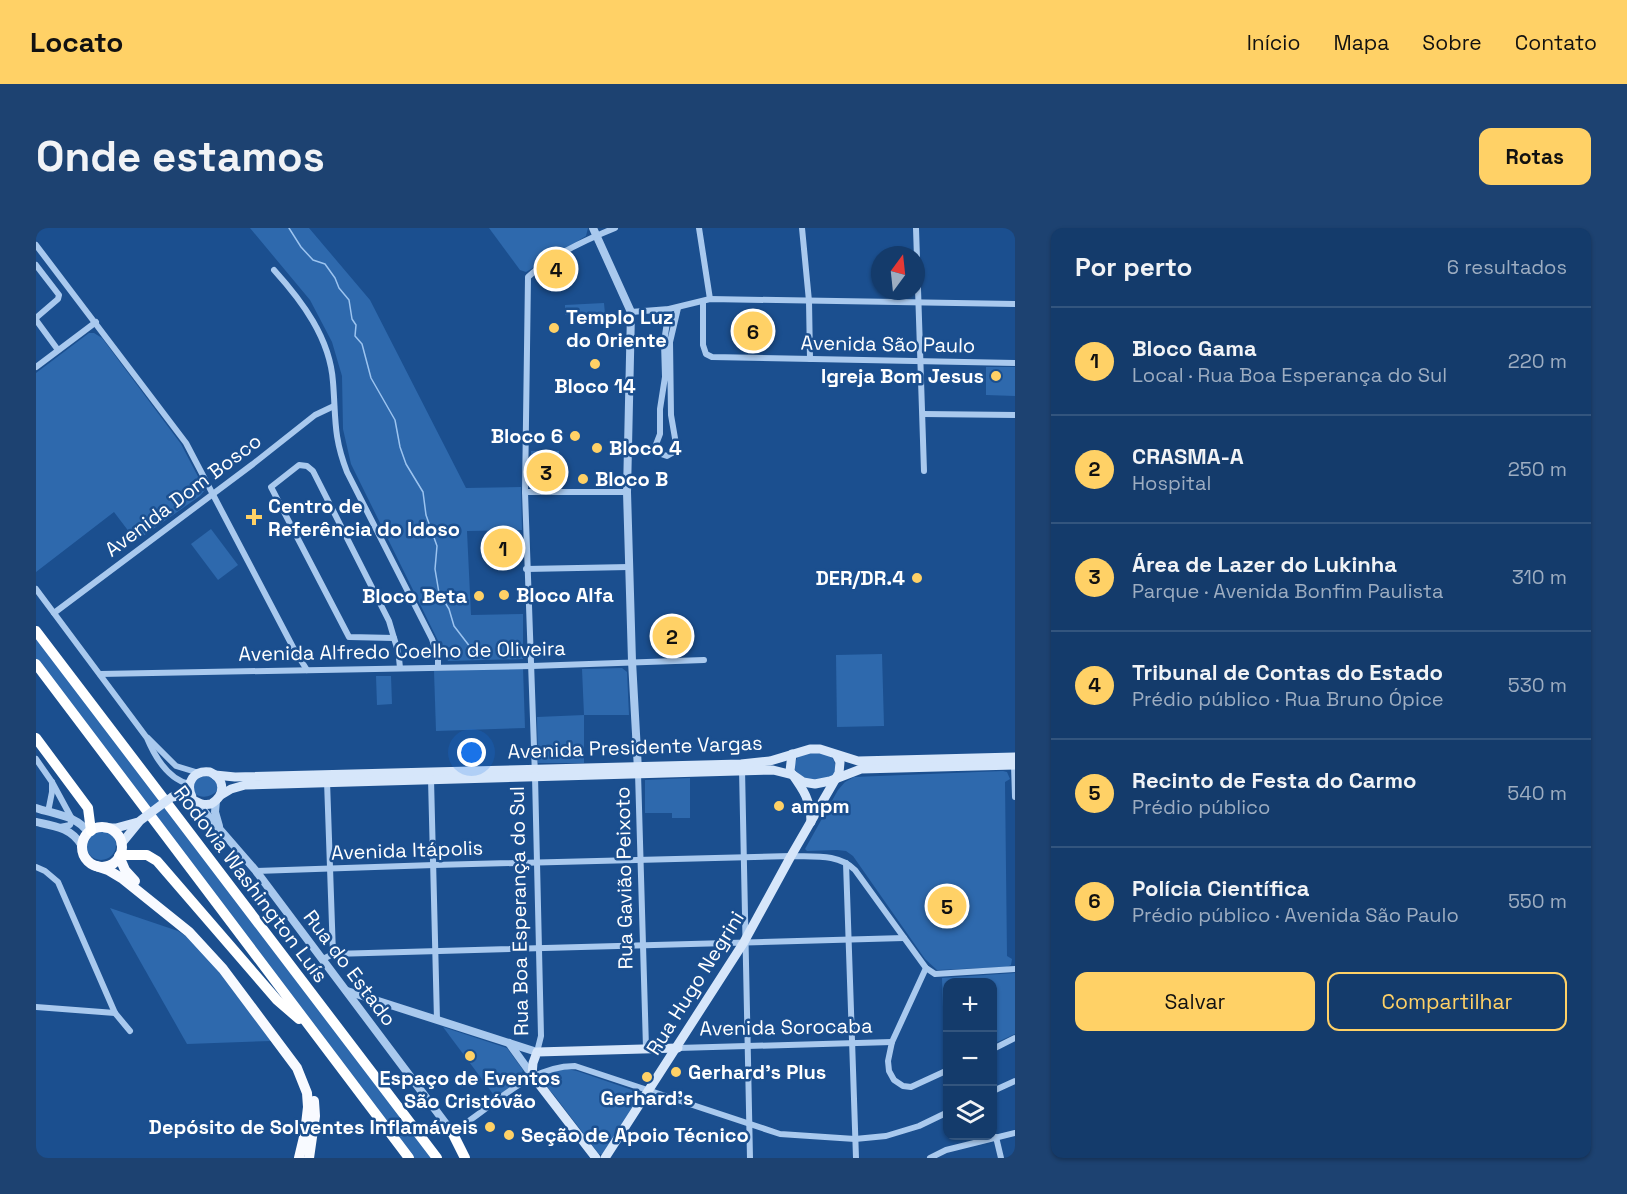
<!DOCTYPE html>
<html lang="pt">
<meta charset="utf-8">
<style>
body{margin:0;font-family:"Space Grotesk",sans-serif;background:#1d4271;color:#f1f3f6}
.controls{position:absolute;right:18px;bottom:18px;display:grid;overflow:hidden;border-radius:12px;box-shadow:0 2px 4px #0004}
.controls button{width:54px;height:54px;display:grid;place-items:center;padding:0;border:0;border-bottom:2px solid #33557e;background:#143b6b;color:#f1f3f6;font:30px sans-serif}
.compass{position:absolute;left:835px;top:18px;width:54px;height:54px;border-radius:50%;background:#143b6b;box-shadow:0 2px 4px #0004;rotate:15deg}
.you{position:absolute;left:436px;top:525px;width:21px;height:21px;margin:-15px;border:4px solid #fff;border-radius:50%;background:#1a73e8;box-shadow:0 0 0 9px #1a73e833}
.badge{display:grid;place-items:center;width:39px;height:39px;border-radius:50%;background:#ffd166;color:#111;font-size:20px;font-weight:700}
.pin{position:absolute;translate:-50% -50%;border:3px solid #fff;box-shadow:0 2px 6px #0006}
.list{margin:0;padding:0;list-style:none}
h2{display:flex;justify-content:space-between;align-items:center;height:78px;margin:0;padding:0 24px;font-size:26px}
h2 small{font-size:20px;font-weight:400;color:#9dadc1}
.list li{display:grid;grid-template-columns:39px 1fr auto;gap:18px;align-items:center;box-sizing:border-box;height:108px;padding:0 24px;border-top:2px solid #33557e}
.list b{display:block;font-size:22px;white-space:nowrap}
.list p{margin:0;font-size:20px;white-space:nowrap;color:#9dadc1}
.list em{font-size:20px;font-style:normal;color:#9dadc1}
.actions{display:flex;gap:12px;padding:18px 24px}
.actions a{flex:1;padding:14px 0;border:2px solid #ffd166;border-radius:12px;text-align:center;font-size:21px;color:#ffd166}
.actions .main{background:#ffd166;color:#111}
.icon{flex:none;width:33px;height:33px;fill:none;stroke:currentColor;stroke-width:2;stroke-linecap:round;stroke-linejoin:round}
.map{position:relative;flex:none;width:979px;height:930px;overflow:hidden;border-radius:12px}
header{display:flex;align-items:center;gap:36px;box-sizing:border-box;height:84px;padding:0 30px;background:#ffd166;color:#111}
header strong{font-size:28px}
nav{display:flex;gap:33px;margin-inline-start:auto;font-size:21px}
.intro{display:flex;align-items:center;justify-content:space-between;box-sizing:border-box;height:144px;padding:0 36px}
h1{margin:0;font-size:42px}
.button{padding:15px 27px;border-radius:12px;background:#ffd166;color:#111;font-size:21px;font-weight:700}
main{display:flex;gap:36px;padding:0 36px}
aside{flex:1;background:#143b6b;border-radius:12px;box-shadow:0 2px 4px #0004}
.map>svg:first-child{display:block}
.green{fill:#2e69ad}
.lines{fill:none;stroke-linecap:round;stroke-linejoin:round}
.stream{stroke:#9cc4f0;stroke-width:1.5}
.minor{stroke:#a9c9ee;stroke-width:6}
.tertiary{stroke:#a9c9ee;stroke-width:8}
.secondary{stroke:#d6e6fa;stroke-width:9}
.trunk{stroke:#f8faff;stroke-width:10}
.motorway{stroke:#fff;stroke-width:10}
.secondary-bridge{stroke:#d6e6fa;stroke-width:9}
.poi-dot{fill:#ffd166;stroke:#1b4f8f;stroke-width:2}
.labels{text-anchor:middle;stroke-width:5;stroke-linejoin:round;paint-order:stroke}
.poi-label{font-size:20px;font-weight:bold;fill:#fff;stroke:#1b4f8f;text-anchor:start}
.street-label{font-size:20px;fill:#fff;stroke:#1b4f8f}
</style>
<header>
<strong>Locato</strong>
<nav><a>Início</a><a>Mapa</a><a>Sobre</a><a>Contato</a></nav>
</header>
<div class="intro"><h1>Onde estamos</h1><a class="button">Rotas</a></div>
<main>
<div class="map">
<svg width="979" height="930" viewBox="0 0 979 930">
<rect width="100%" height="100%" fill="#1b4f8f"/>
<g class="green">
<polygon points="214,0 273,0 334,72 430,260 485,259 486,302 431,303 435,387 487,386 487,431 412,433 315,236 307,201 306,148 296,114 274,72"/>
<polygon points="453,0 552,0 550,8 490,44 484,42"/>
<polygon points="568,75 569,86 529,87 529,77"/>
<polygon points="53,105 58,105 66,110 145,216 169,262 164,268 100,313 78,284 0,344 0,145"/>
<polygon points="950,139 979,139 979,168 950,167"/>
<polygon points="495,223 523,223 524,260 496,260"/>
<polygon points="175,301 202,337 182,352 155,316"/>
<polygon points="0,409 396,930 376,930 0,431"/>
<polygon points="846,426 848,498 801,499 800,427"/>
<polygon points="487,440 489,500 400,503 398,443"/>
<polygon points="586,440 591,444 593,487 548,487 548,535 502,535 501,489 548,487 546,441"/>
<polygon points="340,448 355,448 356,476 341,477"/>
<path d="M772,524C791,526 803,525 798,548L789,552H769L759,542L758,537L762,528Z"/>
<polygon points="967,543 971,544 974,551 969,554 971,728 976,731 975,737 971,739 901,742 889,731 817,628 810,623 801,622 771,623 769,621 802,562 809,554 818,549"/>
<path d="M179,548L182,562C174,570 165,571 156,564L159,549Z"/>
<polygon points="654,550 654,590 636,590 636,585 609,585 609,552"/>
<circle cx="65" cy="617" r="15"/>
<polygon points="74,680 142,703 153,710 171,728 235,813 151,816"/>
<polygon points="979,745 979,806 957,816 957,754 912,754 912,837 909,839 906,750"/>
<polygon points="407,799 471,820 487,842 484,851 460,870"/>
<polygon points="531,841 541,843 602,864 605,867 567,927 563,926 518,867 502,850 520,843"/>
</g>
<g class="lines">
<polyline class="stream" points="253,0 265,19 277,32 289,36 299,50 303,60 313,72 316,91 320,97 319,108 326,116 335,150 359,192 364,219 370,236 387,264 390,287 401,318 399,341 403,365 413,381 418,398 438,424"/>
<g class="minor">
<polyline points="663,0 674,71"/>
<polyline points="766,0 773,73 774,131"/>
<polyline points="880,0 888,243"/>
<polyline points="0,17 150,215 259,423 271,442"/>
<polyline points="0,37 23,67 22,71 1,89 0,92 22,122"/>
<path d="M238,42C266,73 294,110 297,154C300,190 297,208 311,244L396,411L402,429V439"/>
<polyline points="667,74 667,117 670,126 676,129 979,135"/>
<polyline points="633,81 628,114 629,149 624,181 624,206 619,219 622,225 631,228 638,224 640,216 635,187 634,114 642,80"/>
<polyline points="595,84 633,81 674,71 979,76"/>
<polyline points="0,139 60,94"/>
<polyline points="887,186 979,187"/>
<polygon points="263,237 271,238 277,243 353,393 358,410 313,409 235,259"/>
<polyline points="489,264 591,264"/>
<polyline points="490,341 593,339"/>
<path d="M0,361L111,510C119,529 132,551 153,556"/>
<polyline points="18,385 217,236 279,187 298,178"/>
<polyline points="358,410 362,423"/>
<polyline points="363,430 364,440"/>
<polyline points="64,446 496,438 668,432"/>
<polyline points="112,510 140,538 163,545"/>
<polyline points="0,531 16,554 36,591 34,597 24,599"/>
<polyline points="978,537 979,569"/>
<polyline points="706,541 714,930"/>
<polyline points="602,545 610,820"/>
<polyline points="395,551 401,792"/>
<polyline points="291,553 297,726"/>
<polyline points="12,584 16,564 16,554"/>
<polyline points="810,635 820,930"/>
<polyline points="0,639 9,643 22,654 79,785 94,803"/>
<path d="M220,643L398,637L755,628C777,629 802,625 819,642L890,740L899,746L979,741"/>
<polyline points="287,731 297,726 868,710"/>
<polyline points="890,740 856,814 852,833 853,843 858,852 867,858 875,859 912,842"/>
<polyline points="0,779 79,785"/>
<polyline points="642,820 856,814"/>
<polyline points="957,821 979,810"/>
<path d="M501,824L505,808L499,548L489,264L492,49C516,27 549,12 579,0"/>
<polyline points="957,863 979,853"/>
<path d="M416,904C456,881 490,838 539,838L744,906L819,911L850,908L883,898L912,884"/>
<polyline points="960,909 965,930"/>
<polyline points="894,930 910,922 979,905"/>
</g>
<g class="tertiary">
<polyline points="557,0 595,84 591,264 596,433 602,542"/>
<polyline points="180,573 179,584 183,598"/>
<polyline points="161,575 220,643 416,904"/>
<path d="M0,580C17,586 43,588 52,605"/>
<path d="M0,594C19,598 36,600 46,618"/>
<polyline points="311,763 501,824"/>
<polyline points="473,815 496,847"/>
</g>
<g class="secondary">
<path d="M756,526L754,543C766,560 775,571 775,594"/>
<polyline points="179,547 199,549 705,536 734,533 774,521 784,521 822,533 979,529"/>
<polyline points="185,567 195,561 209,557 737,542 757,547 767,554 779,556 794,553 825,541 979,537"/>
<path d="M136,569C157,565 158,579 175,576C190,567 189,551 174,544C158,542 149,554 156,569"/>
<polyline points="69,600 80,600 102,594"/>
<polyline points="85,616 103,594"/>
<polyline points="560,930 496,847 497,835 501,824 642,820"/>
<polyline points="569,930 708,714 755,628 803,545 804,534 801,528"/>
</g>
<g class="trunk">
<circle cx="66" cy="619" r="20"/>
<polyline points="83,628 89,642 99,653"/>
<polyline points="60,638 72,642 87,651 153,704 187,741 261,840 271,865 272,879 269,905 263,930"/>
<polyline points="273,930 279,888 278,873"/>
</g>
<g class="motorway">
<polyline points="0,403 401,930"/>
<polyline points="0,436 373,930"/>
<polyline points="0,510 52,580 55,603"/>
<polyline points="84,627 111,627 121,633 241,772 263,791"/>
<polyline points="416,904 429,930"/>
</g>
<polyline class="secondary-bridge" points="105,592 133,571"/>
</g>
<g class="poi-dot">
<circle cx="518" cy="100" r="6"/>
<circle cx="559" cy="136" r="6"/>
<circle cx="960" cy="148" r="6"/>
<circle cx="539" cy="208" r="6"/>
<circle cx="561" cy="220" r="6"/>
<circle cx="547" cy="251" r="6"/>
<path d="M215 280h6v6h6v6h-6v6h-6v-6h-6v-6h6z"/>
<circle cx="881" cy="350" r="6"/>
<circle cx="468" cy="367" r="6"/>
<circle cx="443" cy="368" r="6"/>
<circle cx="743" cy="578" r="6"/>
<circle cx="434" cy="828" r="6"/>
<circle cx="640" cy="844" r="6"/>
<circle cx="611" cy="849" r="6"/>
<circle cx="454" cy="899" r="6"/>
<circle cx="473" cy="907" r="6"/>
</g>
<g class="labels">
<g class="poi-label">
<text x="530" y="96">Templo Luz<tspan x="530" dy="23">do Oriente</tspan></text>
<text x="948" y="155" text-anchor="end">Igreja Bom Jesus</text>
<text x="559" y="165" text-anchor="middle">Bloco 14</text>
<text x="527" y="215" text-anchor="end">Bloco 6</text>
<text x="573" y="227">Bloco 4</text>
<text x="559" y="258">Bloco B</text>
<text x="232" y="285">Centro de<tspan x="232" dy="23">Referência do Idoso</tspan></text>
<text x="869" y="357" text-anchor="end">DER/DR.4</text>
<text x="480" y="374">Bloco Alfa</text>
<text x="431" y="375" text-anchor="end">Bloco Beta</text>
<text x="755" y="585">ampm</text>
<text x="652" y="851">Gerhard's Plus</text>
<text x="434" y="857" text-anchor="middle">Espaço de Eventos<tspan x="434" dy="23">São Cristóvão</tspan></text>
<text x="611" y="877" text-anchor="middle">Gerhard's</text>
<text x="442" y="906" text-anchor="end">Depósito de Solventes Inflamáveis</text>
<text x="485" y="914">Seção de Apoio Técnico</text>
</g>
<g class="street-label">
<text transform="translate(852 116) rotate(1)" y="7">Avenida São Paulo</text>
<text transform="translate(147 267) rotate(-37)" y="7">Avenida Dom Bosco</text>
<text transform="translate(366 423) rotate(-1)" y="7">Avenida Alfredo Coelho de Oliveira</text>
<text transform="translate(599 519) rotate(-2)" y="7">Avenida Presidente Vargas</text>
<text transform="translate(371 622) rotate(-2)" y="7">Avenida Itápolis</text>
<text transform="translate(588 650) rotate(-91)" y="7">Rua Gavião Peixoto</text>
<text transform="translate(215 656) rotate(53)" y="7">Rodovia Washington Luís</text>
<text transform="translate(483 683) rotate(-91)" y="7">Rua Boa Esperança do Sul</text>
<text transform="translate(314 740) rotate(53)" y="7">Rua do Estado</text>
<text transform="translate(659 755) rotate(-58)" y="7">Rua Hugo Negrini</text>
<text transform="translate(750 799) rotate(-1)" y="7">Avenida Sorocaba</text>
</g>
</g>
</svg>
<div class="controls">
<button>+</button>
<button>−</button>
<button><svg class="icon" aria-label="layers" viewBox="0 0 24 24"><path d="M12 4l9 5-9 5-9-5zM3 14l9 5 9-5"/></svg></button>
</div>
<svg class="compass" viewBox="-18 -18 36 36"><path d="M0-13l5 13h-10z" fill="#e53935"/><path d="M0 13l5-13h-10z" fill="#9dadc1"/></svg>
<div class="you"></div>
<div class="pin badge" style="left:467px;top:320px">1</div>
<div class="pin badge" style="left:636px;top:408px">2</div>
<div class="pin badge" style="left:510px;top:244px">3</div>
<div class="pin badge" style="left:520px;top:41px">4</div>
<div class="pin badge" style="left:911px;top:678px">5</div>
<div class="pin badge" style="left:717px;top:103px">6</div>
</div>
<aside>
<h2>Por perto<small>6 resultados</small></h2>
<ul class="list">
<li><span class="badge">1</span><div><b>Bloco Gama</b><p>Local · Rua Boa Esperança do Sul</p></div><em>220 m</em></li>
<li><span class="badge">2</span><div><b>CRASMA-A</b><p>Hospital</p></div><em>250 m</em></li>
<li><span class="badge">3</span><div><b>Área de Lazer do Lukinha</b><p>Parque · Avenida Bonfim Paulista</p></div><em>310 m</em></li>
<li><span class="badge">4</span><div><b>Tribunal de Contas do Estado</b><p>Prédio público · Rua Bruno Ópice</p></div><em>530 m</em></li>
<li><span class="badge">5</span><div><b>Recinto de Festa do Carmo</b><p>Prédio público</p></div><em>540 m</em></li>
<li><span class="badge">6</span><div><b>Polícia Científica</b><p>Prédio público · Avenida São Paulo</p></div><em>550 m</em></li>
</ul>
<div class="actions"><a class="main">Salvar</a><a>Compartilhar</a></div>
</aside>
</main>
